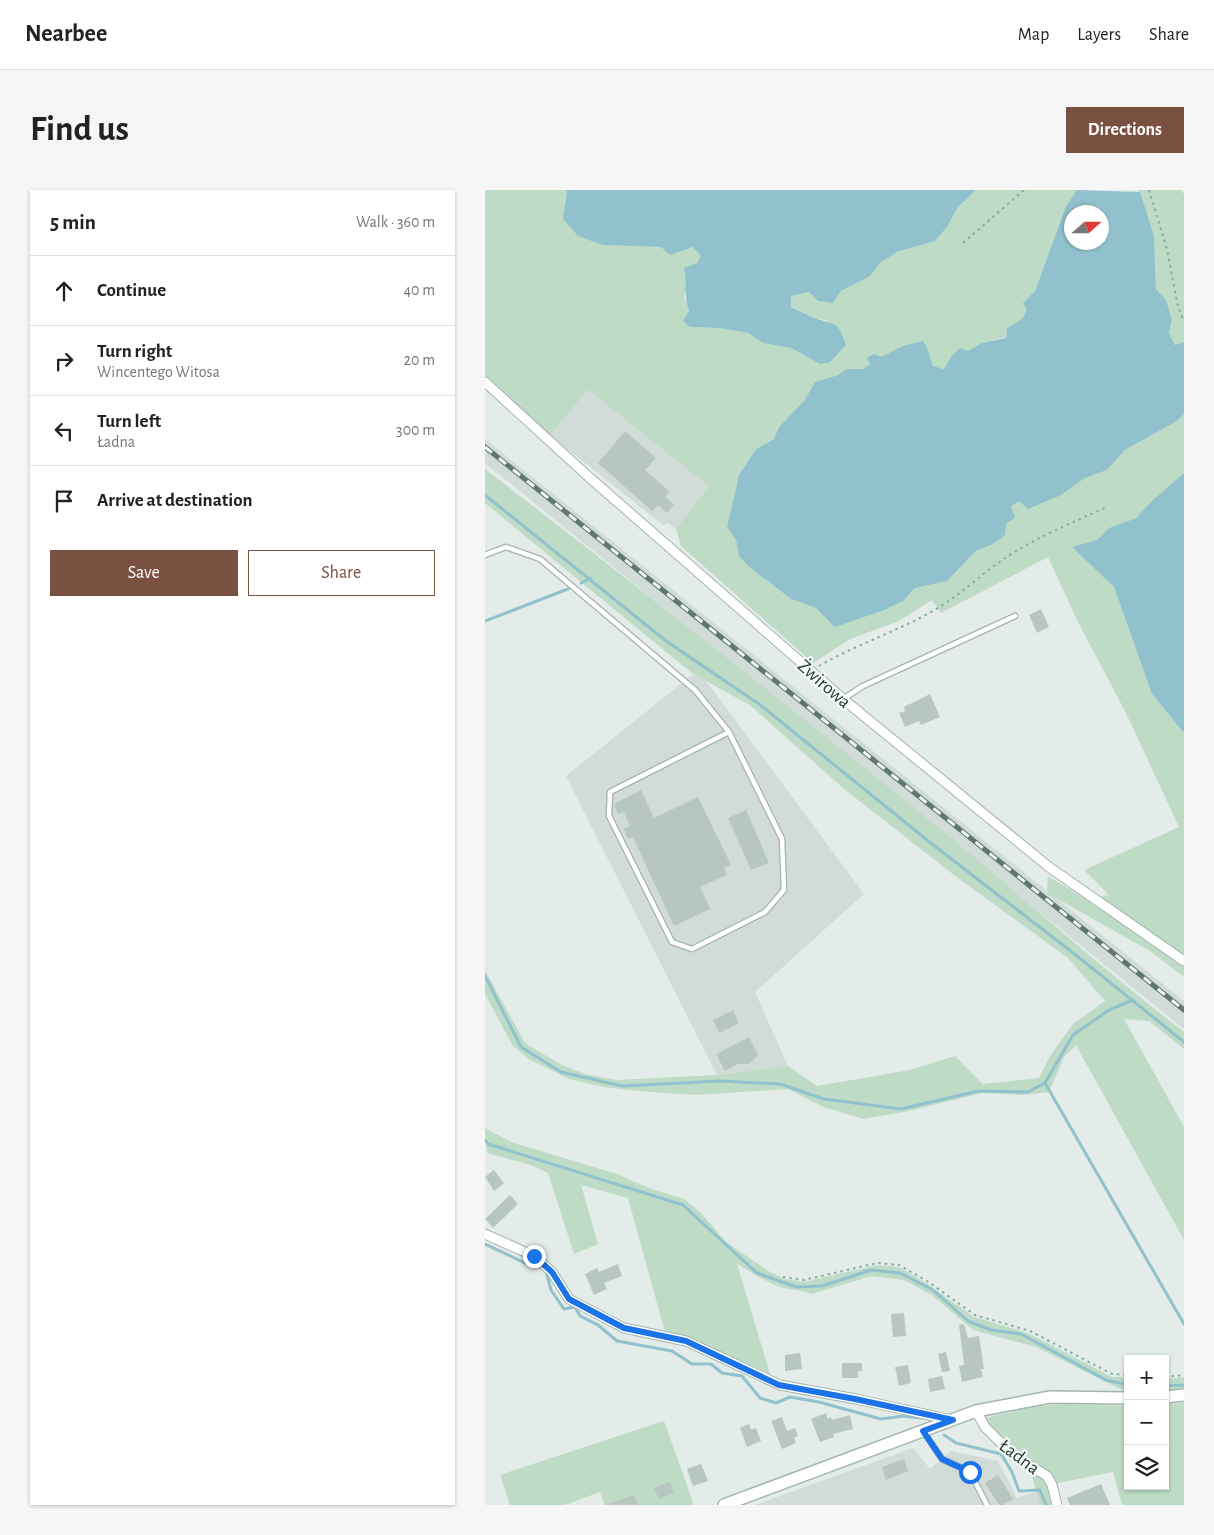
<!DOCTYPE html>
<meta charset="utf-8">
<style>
body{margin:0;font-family:"Alegreya Sans",sans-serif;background:#f6f6f6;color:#222}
.controls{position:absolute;right:15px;bottom:15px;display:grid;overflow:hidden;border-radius:0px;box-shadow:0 1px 4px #0004}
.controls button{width:45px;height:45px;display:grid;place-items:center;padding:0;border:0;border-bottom:1px solid #e0e0e0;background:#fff;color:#222;font:25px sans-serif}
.compass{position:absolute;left:579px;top:15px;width:45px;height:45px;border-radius:50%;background:#fff;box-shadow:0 1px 4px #0004;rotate:69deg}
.stop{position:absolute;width:15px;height:15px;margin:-11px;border:4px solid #1a73e8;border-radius:50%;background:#fff}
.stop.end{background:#1a73e8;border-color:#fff;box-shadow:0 1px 5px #0008}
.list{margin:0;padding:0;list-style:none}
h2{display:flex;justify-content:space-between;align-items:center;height:65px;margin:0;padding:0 20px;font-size:21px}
h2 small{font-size:16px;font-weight:400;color:#767676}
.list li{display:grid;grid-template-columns:32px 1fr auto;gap:15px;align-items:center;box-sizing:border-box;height:70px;padding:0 20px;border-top:1px solid #e0e0e0}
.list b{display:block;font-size:19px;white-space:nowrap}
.list p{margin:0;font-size:16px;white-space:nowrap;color:#767676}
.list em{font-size:16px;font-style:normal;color:#767676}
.actions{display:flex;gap:10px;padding:15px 20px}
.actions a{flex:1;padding:11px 0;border:1px solid #7a5041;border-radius:0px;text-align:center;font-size:18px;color:#7a5041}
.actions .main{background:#7a5041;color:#fff}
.icon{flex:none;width:28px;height:28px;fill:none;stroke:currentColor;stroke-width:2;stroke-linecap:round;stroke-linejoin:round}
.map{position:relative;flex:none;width:699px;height:1315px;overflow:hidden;border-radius:0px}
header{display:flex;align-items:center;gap:30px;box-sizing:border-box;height:70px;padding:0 25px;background:#fff;border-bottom:1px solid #e0e0e0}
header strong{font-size:24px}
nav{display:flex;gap:28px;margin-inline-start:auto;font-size:18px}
.intro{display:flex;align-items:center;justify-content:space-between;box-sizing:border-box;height:120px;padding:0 30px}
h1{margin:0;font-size:35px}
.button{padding:12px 22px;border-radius:0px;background:#7a5041;color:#fff;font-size:18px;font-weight:700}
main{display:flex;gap:30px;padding:0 30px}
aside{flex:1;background:#fff;border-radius:0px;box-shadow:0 1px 4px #0004}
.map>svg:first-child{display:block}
.built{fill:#d1dbd7}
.green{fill:#bedbc6}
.water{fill:#90c1cc;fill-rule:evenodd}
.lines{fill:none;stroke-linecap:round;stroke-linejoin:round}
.stream{stroke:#90c1cc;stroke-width:3}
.building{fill:#b8c6c1}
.lane-casing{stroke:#a6b3af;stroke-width:7}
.street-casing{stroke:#a6b3af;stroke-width:11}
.secondary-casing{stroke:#a2b6b0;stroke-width:14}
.path{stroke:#86aca1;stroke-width:2;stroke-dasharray:2.5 4;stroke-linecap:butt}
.lane{stroke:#fff;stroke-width:4.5}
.street{stroke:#fff;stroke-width:9}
.secondary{stroke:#fff;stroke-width:11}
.rail-casing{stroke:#5f7771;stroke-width:5}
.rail{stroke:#f3f8f6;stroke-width:3;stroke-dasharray:9;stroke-linecap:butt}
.route{stroke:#1a73e8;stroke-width:6}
.labels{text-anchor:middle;stroke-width:4.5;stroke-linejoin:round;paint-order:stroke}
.street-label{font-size:19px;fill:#243b36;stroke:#f3f8f6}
</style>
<header>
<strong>Nearbee</strong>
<nav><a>Map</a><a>Layers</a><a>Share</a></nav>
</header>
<div class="intro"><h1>Find us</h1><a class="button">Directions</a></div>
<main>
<aside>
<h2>5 min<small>Walk · 360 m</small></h2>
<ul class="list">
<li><svg class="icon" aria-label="ahead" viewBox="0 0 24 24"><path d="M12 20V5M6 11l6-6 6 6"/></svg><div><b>Continue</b></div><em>40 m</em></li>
<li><svg class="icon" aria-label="right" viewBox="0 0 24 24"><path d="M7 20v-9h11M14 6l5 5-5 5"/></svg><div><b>Turn right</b><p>Wincentego Witosa</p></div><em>20 m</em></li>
<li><svg class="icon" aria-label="left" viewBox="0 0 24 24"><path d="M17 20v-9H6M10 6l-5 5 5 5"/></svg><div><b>Turn left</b><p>Ładna</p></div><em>300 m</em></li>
<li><svg class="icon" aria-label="arrive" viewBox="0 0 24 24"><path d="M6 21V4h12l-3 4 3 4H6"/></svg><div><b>Arrive at destination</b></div></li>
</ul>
<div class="actions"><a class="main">Save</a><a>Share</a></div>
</aside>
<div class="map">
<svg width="699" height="1315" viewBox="0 0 699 1315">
<rect width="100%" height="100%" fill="#e3ece8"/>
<g class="built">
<polygon points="103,200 225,296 191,339 183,333 178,335 65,245"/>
<polygon points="0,249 699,811 699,839 0,273"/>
<polygon points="208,484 222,492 379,704 270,802 303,876 232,885 81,586"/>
<polygon points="428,1258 445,1279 466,1261 513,1271 532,1308 551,1302 555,1315 270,1315"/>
</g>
<g class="green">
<polygon points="0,0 82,0 80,11 118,55 176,57 185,65 208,57 217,66 212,73 199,79 203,94 199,107 204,122 205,137 234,138 263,143 278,153 306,158 335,174 344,131 329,128 306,116 306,106 324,102 333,111 348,113 356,101 385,86 395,73 412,62 450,51 462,37 473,17 491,0 592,0 581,16 550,101 539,113 542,120 537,129 522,138 521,147 497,153 483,162 467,165 459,179 448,176 443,160 418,156 378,179 361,179 353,185 330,192 319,211 294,237 289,249 271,259 254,285 242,337 251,350 254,366 263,376 306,409 331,418 425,404 430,398 462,391 491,361 508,354 521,334 530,328 526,316 534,310 576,305 600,288 622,280 640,260 692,231 699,224 699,283 668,310 651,328 624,338 612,350 588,358 629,396 667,504 699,543 699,787 665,761 562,703 563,686 602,710 624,705 599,680 694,637 642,525 594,434 563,367 456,423 447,410 414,431 365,449 328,473 196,356 191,339 224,296 103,200 65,245 0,185"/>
<polygon points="653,0 696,0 699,4 699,152 690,155 684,143 687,129 681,110 671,99 669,46"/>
<path d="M0,279C155,398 308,520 460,643C540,709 617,779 699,842V859L664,831L639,829L699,937V1050L591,855L579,867L564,902L536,905L497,903L424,921L379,929L338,917L303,899L210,905L153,901L119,897L84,889L45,870L28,856L0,804V780L40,853L75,874L100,884L132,890L232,885L303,876L332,896L425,880L470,866L498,894L554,888L565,866L588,834L620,811L583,768L469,685L359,599L265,515L208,484L0,313Z"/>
<path d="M0,938L26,952L132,984L164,998L199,1009L216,1023L241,1052L285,1082L300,1089L319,1092L392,1075L414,1077L441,1093L489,1127L545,1144L627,1187H643V1203L551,1157L488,1140L447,1105L419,1090L387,1086L326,1104C315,1099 305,1100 295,1097C279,1091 266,1082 252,1074L285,1184L203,1147L180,1142L143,1008L96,995L113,1054L89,1064L63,983L46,975L2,963Z"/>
<polygon points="699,1187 699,1198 680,1201 680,1189"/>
<path d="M699,1213V1315H637L628,1282L568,1294C550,1279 505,1251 500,1228L548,1217L579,1214L643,1216V1296H680V1214Z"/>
<polygon points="179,1231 209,1315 120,1315 115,1302 80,1315 25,1315 15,1285"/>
<polygon points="545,1279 560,1288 569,1315 555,1315"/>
</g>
<g class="water">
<path d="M82,0H491L473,17L462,37L450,51L412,62L395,73L385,86L356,101L348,113L333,111L324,102L306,106V117C313,120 320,124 327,127C349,136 352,128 361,155L345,172L335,174L306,158L278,153L263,143L234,138L205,137L198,131L204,121C198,105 203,95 199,78L212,73L216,66L208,57L185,65L176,57L118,55L93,46L78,29Z"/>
<path d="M592,0L655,2L669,46L671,99L681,110L687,129L684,143L690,155L699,152V224L692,231L640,260L622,280L600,288L576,305L543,319L534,311L526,316L530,328L521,334L520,345L508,354L491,361L462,391L430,398L418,411L399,420L350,437L331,418L306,409L263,376L254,366L251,350L242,337L254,285L271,259L289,249L294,237L319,211L330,192L353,185L361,179H378L385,174L382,168L389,164L396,167L418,156L438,151L443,160L448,176L459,179L467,165L475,158L483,161L497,153L521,148L522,138L537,129L542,120L538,113L550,101L581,16ZM586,22H616V52H586Z"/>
<polygon points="699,283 699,543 667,504 629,397 587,357 612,350 624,338 651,328 668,310"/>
</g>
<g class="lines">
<g class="stream">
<polyline points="0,305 181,451 274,514 447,654 587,762 699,852"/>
<polyline points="96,393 106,388"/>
<polyline points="0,431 83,399"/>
<polyline points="0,786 36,857 76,882 137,896 235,891 295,894 339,909 416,919 493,901 543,902 560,893 588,845 624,820 648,810"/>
<polyline points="560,893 699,1134"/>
<polyline points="0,950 3,954 198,1015 272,1083 311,1097 337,1096 386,1080 415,1083 448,1100 483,1131 506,1140 536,1144 621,1190 643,1195"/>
<polyline points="0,1054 40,1073 52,1074"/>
<polyline points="61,1081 66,1100 79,1119 90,1117 95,1126 113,1135 132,1151 187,1161 207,1174 226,1174 237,1183 257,1186 275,1208 291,1213 305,1207 334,1212 396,1229 418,1226 445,1229"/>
<polyline points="680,1196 699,1195"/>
<polyline points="459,1245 471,1253 516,1264 527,1282 534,1301 555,1300 561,1315"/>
</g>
</g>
<g class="building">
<polygon points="140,241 171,268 160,280 184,301 180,307 189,315 182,323 173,315 167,321 113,273"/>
<polygon points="556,419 564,437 552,443 544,425"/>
<polygon points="445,504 455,527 436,535 434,531 420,537 414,523 420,521 419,517"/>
<polygon points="156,600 169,628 213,607 246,675 239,678 242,685 215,697 225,719 189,736 148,647 143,649 139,639 145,636 139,622 133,624 129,614"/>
<polygon points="261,620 284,673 266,680 243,628"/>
<polygon points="248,820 254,833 234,843 228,830"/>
<polygon points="264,847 273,865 264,874 253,874 240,881 231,864"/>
<polygon points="9,980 19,993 9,1001 0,987"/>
<polygon points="25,1005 33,1014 8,1038 0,1029"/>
<polygon points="133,1074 137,1086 119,1093 122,1099 109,1105 100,1084 112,1078 114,1082"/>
<polygon points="419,1123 421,1146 408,1147 406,1124"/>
<polygon points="479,1134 483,1148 494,1146 499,1179 496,1179 498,1187 477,1192 474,1176 479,1175 474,1135"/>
<polygon points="461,1162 465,1181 457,1182 453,1164"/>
<polygon points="315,1163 317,1179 300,1181 300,1165"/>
<polygon points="357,1173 377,1173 377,1181 373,1181 373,1188 357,1188"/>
<polygon points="423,1175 426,1193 414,1196 410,1177"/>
<polygon points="457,1186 460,1199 445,1202 443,1189"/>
<polygon points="341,1223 343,1229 346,1227 347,1230 365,1225 368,1239 348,1244 349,1247 335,1252 326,1229"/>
<polygon points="297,1227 302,1241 310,1238 313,1246 309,1248 311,1253 297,1259 286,1231"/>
<polygon points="264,1234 266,1240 271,1238 276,1251 262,1257 255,1238"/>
<polygon points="419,1269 423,1281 401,1290 397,1277"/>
<polygon points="216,1274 223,1291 208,1296 202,1279"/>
<polygon points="513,1285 528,1309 517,1315 514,1315 500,1293"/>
<polygon points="185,1292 189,1303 174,1309 169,1298"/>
<polygon points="616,1294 625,1315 585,1315 582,1308"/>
<polygon points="149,1305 153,1315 124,1315 123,1314"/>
</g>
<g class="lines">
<defs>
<g id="lane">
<polyline points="0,365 21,357 55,369 210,500 244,542 297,649 299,700 280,722 207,759 187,752 124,626 125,602 244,542"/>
<polyline points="358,509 378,496 530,426"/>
<polyline points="439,1242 457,1269 485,1282 502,1315"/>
</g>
<g id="street">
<polyline points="0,192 105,288 358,509 564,677 699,771"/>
<polyline points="0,1044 49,1066 67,1082 84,1109 139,1138 201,1151 295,1195 371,1209 467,1230"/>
<polyline points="491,1221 500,1237 528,1265 562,1286 567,1295 572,1315"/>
</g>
<g id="secondary">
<polyline points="680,1207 699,1205"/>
<polyline points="239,1315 491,1221 565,1207 643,1208"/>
</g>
</defs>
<use href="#lane" class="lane-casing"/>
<use href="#street" class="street-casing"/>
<use href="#secondary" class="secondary-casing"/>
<g class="path">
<polyline points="664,0 682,59 693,117 699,131"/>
<polyline points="478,53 539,0"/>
<path d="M334,476C372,454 414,441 451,419C474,406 494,386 516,371C549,348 586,333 622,317"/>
<polyline points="298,1087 319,1090 392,1073 414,1075 442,1091 490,1125 545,1141 627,1184 643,1185"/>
<polyline points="680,1187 699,1185"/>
</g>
<use href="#lane" class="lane"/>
<use href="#street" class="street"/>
<use href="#secondary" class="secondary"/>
<defs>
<polyline id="rail" points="0,257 699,820"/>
</defs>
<use href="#rail" class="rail-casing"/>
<use href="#rail" class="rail"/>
</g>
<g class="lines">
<polyline class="route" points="49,1066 67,1082 84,1109 139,1138 201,1151 294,1195 370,1209 468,1230 438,1241 457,1269 485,1282"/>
</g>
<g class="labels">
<g class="street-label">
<text transform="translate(340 493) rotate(41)" y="7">Żwirowa</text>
<text transform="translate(535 1266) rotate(37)" y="7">Ładna</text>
</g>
</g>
</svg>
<div class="controls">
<button>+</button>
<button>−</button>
<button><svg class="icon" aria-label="layers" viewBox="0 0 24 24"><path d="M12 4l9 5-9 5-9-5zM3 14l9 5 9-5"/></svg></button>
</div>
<svg class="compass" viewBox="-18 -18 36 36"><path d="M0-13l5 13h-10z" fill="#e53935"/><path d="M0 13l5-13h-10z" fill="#767676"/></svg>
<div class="stop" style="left:485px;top:1282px"></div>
<div class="stop end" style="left:49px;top:1066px"></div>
</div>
</main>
